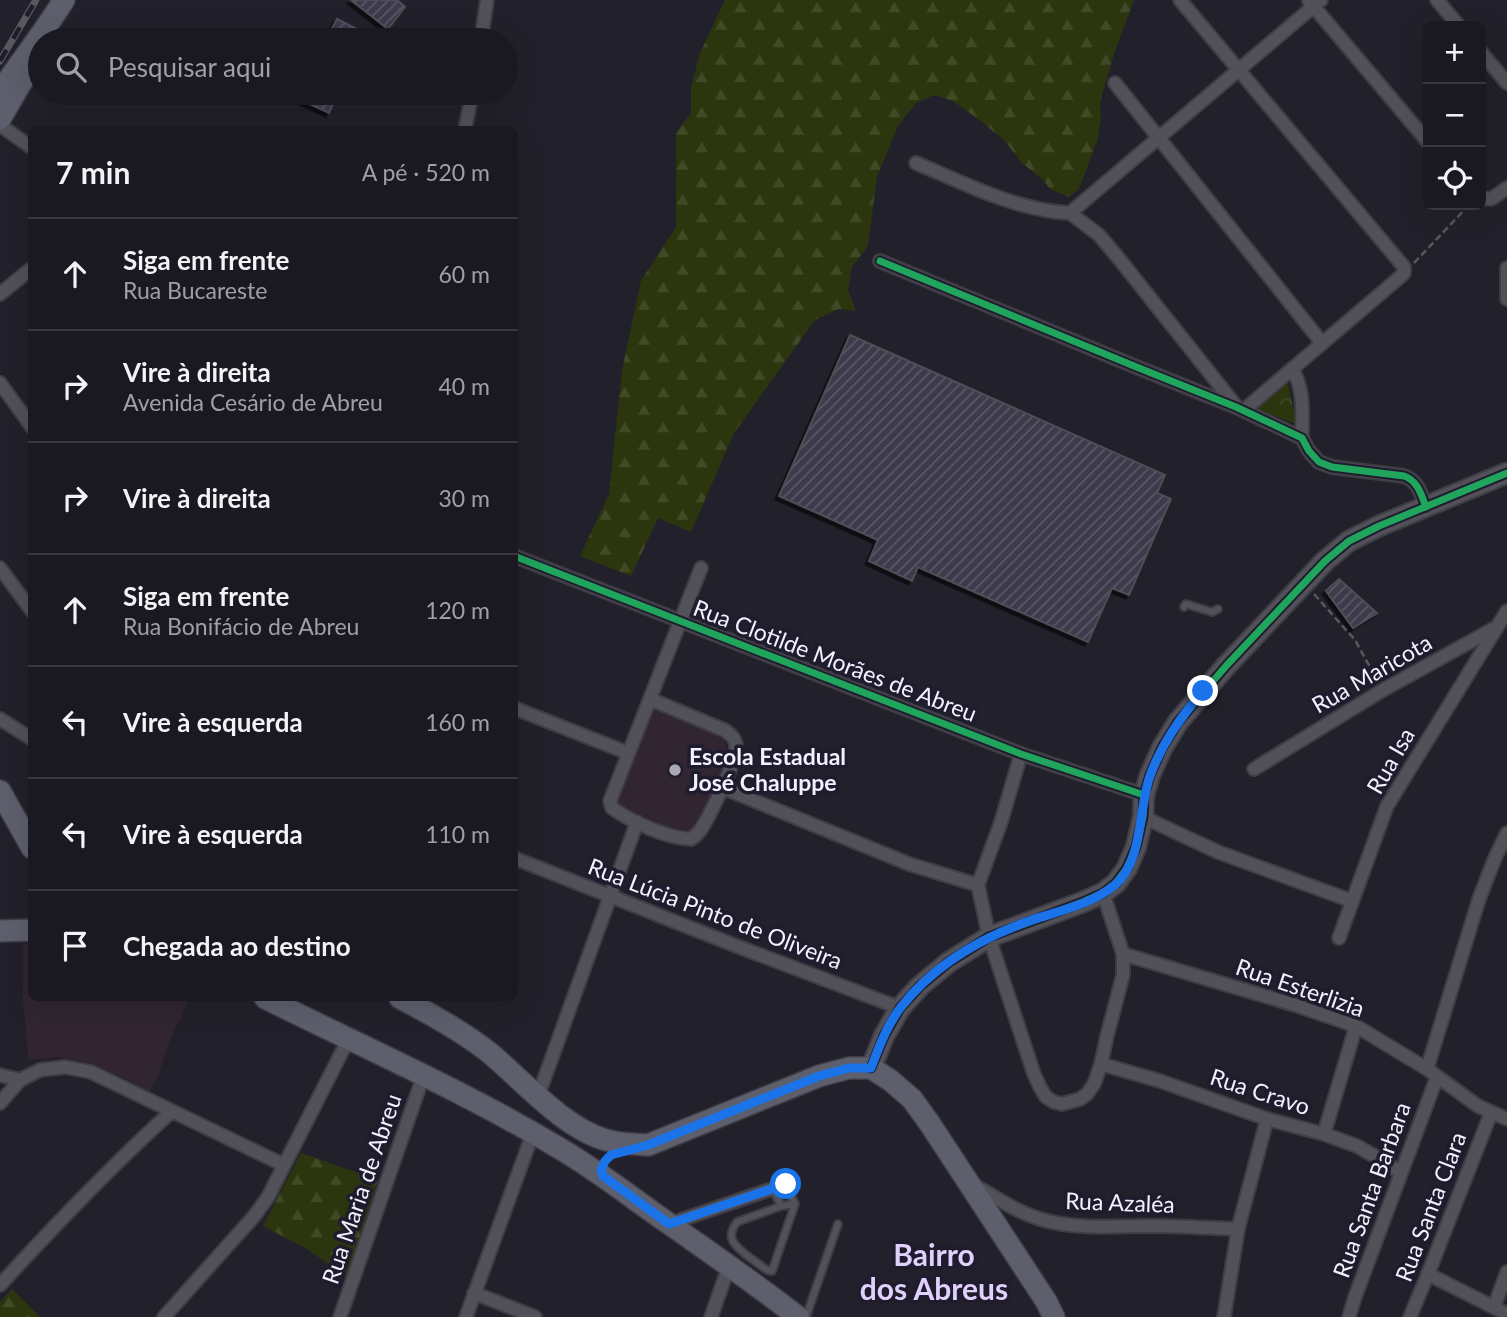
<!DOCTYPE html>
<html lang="pt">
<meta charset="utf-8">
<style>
body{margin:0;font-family:Lato,sans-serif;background:#27252d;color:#f1f3f6}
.controls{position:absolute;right:21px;top:21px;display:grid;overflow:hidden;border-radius:10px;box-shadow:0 7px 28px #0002}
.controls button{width:63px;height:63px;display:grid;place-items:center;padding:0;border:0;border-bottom:2px solid #38373e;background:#1a1820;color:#f1f3f6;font:35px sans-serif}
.stop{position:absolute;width:21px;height:21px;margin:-16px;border:5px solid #1a73e8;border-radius:50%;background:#fff}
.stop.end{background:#1a73e8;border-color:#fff;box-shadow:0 2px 7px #0008}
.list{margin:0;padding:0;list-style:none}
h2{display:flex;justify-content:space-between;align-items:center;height:91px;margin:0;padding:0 28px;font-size:30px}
h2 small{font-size:23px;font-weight:400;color:#9fa0a5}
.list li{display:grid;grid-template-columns:46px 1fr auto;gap:21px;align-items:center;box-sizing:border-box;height:112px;padding:0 28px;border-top:2px solid #38373e}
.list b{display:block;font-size:26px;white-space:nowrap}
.list p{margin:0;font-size:23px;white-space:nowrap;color:#9fa0a5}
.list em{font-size:23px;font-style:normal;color:#9fa0a5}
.icon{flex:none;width:38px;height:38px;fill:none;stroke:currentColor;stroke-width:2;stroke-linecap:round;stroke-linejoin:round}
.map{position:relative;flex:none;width:1507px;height:1317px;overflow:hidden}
.search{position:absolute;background:#1a1820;box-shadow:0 7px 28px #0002;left:28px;top:28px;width:490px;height:77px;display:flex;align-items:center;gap:18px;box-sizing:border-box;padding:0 24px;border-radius:38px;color:#9fa0a5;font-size:26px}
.panel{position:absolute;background:#1a1820;box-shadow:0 7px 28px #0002;left:28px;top:126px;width:490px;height:875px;border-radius:10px}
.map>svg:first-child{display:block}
.education{fill:#302531}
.forest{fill:url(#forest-firs)}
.park{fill:url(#park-crowns)}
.building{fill:url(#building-hatch);stroke:#4f4d55;stroke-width:2;filter:url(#shadow)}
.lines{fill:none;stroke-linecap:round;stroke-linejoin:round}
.lane-casing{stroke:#3e3c44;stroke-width:10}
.street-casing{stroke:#3e3c44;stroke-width:16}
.secondary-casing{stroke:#3e3c44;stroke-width:23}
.primary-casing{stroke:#3e3c44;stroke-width:24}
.path{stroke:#58575f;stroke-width:2.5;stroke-dasharray:7 3.5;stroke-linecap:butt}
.lane{stroke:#525058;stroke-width:6}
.street{stroke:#525058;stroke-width:12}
.secondary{stroke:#525058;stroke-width:19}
.primary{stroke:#5e5f6d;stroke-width:21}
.rail-casing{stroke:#58575e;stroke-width:7}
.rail{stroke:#1f1c2e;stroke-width:4.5;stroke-dasharray:13;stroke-linecap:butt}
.cycleway-casing{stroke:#1f1c2e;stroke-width:11}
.cycleway{stroke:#20a55d;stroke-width:7}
.route{stroke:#1a73e8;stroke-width:9}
.poi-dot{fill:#a9a8b3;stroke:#1f1c2e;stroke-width:2.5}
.labels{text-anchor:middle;stroke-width:7;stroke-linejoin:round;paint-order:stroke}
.street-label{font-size:23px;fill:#f2f1fd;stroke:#1f1c2e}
.poi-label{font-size:23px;font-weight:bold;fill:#f2f1fd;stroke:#1f1c2e;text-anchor:start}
.district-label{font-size:30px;font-weight:bold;fill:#dfd1fb;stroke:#1f1c2e}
</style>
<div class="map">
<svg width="1507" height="1317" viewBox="0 0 1507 1317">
<defs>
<pattern id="forest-firs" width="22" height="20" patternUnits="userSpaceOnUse" patternTransform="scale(1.75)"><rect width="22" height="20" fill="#2b360e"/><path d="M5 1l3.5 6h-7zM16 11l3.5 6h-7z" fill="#404a26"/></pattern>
<pattern id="park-crowns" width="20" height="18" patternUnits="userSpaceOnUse" patternTransform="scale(1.75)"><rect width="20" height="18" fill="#2b360e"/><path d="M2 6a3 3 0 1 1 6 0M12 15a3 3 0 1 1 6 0" fill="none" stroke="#404a26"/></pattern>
<pattern id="building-hatch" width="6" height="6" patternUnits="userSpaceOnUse" patternTransform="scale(1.75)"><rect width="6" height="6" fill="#3e3a4b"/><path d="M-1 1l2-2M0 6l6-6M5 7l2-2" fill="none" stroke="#5a5766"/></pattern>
<filter id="shadow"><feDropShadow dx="-3.5" dy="3.5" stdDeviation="0" flood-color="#0009"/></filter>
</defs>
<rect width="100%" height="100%" fill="#22202a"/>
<g class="education">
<polygon points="653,708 723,736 728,755 700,819 689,831 662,826 614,803"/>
<polygon points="23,944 31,944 32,998 190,998 169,1042 158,1076 149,1092 126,1079 93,1064 57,1057 29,1060 23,1002"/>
</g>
<g class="forest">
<polygon points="725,0 1134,0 1114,54 1100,102 1101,120 1097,141 1079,189 1069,197 1050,189 1043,180 1022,163 1004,140 978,119 953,101 934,95 916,103 898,126 877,177 868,246 852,267 848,290 856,311 839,309 815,320 734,433 691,532 658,518 631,576 580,556 609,494 622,370 641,281 676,227 676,133 691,113 691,87 700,53"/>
<polygon points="301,1153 378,1180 348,1278 307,1249 263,1226"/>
<polygon points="12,1289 40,1317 0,1317 0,1302"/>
</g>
<polygon class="park" points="1286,374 1296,420 1293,423 1252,407"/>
<g class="building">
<polygon points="351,0 397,0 405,7 388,29"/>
<polygon points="337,19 365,33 362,40 326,40"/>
<polygon points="286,93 338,93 329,113"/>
<polygon points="850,335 1165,475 1157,493 1171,499 1129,595 1112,588 1088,642 918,567 912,581 869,561 878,540 779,496"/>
<polygon points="1339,579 1377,613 1353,628 1326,591"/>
</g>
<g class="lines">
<defs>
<g id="lane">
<polyline points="1184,607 1186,604 1212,612 1218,609"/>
<path d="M786,1185L795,1204L772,1271L767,1270C759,1264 734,1248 732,1239C730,1232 733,1227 737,1222L781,1206L795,1204"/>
<polyline points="772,1188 781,1206"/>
<polyline points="806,1317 838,1224"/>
</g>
<g id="street">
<polyline points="1180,0 1404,267 1404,273 1400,277 1244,410"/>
<polyline points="1437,0 1459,26"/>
<polyline points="1309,1 1428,142"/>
<polyline points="481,40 487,0"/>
<polyline points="1481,52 1507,83"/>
<polyline points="1115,83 1322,343"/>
<polyline points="0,125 32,148"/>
<polyline points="465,130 472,93"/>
<path d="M916,163C966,184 1015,210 1070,213L1321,0"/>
<polyline points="1481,198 1491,199 1507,188"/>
<polyline points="1070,213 1099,235 1120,260 1236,406"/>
<path d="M880,261L1134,366L1236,407L1302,438L1309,451L1319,462L1332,467L1404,476C1418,481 1421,494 1426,507"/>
<polyline points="1507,268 1507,299"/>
<polyline points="0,294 32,268"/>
<path d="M1292,369C1305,389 1302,414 1302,438"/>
<polyline points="0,383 32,427"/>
<polyline points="514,556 1021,754 1144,795"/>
<polyline points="0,568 32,611"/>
<path d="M650,699L724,730C730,734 736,738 736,747C737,760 708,820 699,832C697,834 693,838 691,839C666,838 632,822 612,808L610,801L701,568"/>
<polyline points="514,708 628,753"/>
<polyline points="0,719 32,739"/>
<polyline points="1021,754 1001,822 978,885 989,937 1034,1074 1040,1087 1046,1097 1054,1102 1062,1104 1080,1099 1087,1094 1094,1084 1101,1064 1107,1036 1123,975 1123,954 1103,893"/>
<polyline points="1254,769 1383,690 1495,628"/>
<polyline points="721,787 909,864 978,885"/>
<polyline points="1143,817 1218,852 1352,901"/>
<polyline points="514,858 739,947 900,1008"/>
<polyline points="1339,938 1387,806 1507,611"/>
<polyline points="1123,954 1295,1005 1356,1026 1427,1069 1478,1106 1507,1119"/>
<polyline points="1101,1064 1160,1081 1267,1119 1324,1134 1357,1146 1383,1161 1401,1173"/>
<polyline points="1427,1069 1479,899 1495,858 1507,833"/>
<polyline points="0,1075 20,1080 40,1070 65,1067 91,1072 284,1165"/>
<polyline points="538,1096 637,822"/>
<polyline points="0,1103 20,1080"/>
<polyline points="1324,1134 1356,1026"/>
<path d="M974,1185C995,1197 1017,1212 1040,1219C1076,1230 1116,1226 1152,1226C1181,1226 1210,1228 1238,1229"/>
<polyline points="669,1224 786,1184"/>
<polyline points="1428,1274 1507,1314"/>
<path d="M0,1285C55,1225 111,1166 171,1112"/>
<polyline points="474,1293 535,1317"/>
<polyline points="1494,1307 1507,1272"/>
<polyline points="164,1317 255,1215 268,1197 348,1040"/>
<polyline points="340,1317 424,1074"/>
<polyline points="466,1317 533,1133"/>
<polyline points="711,1317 729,1266"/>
<polyline points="1224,1317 1238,1229 1267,1119"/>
<polyline points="1349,1317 1355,1297 1437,1077"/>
<polyline points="1410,1317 1428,1274 1491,1113"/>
</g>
<polyline id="secondary" points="871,1068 884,1036 900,1008 920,986 949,962 989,937 1083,902 1103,893 1116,883 1127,868 1136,847 1143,817 1144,795 1150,775 1162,748 1178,722 1226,666 1325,561 1349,541 1379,526 1507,473"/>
<g id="primary">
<path d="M0,92C21,61 44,32 64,0"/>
<polyline points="0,119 24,78"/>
<polyline points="0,791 32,848"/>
<polyline points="0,931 32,930"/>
<path d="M265,998C363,1047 464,1091 559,1148C597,1170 632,1198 668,1223C712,1254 756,1284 798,1317"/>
<path d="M400,998C431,1014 464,1032 491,1054C524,1082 564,1128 606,1140C620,1144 634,1144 648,1145L819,1076L849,1068H871L890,1080L912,1099L930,1124L1046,1301L1054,1317"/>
</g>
</defs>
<use href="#lane" class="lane-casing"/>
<use href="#street" class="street-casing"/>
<use href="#secondary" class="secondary-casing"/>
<use href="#primary" class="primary-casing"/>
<g class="path">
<polyline points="1414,263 1469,205"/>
<polyline points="1314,594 1355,640 1376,678"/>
</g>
<use href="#lane" class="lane"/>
<use href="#street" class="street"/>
<use href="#secondary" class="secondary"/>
<use href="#primary" class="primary"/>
<defs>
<polyline id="rail" points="0,61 36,0"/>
</defs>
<use href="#rail" class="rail-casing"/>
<use href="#rail" class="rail"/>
<defs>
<g id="cycleway">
<path d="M880,261L1134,366L1236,407L1302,438L1309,451L1319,462L1332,467L1404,476C1418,481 1421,494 1426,507"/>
<polyline points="514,556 1021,754 1144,795"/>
<polyline points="871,1068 884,1036 900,1008 920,986 949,962 989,937 1083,902 1103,893 1116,883 1127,868 1136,847 1143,817 1144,795 1150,775 1162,748 1178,722 1226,666 1325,561 1349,541 1379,526 1507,473"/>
</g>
</defs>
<use href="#cycleway" class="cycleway-casing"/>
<use href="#cycleway" class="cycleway"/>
</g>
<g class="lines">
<path class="route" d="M786,1184L669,1224L603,1176L601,1170L605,1161L611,1155L648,1145L819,1076L849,1068H871C879,1047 887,1025 901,1007C934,965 983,937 1032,920C1059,911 1092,904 1115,885C1144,859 1138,809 1150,776C1162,743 1181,717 1203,691"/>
</g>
<circle class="poi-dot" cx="675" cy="770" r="7"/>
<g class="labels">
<g class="street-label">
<text transform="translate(835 661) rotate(21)" y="8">Rua Clotilde Morães de Abreu</text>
<text transform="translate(1372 674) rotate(-30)" y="8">Rua Maricota</text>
<text transform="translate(1391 761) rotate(-60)" y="8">Rua Isa</text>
<text transform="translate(715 914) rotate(21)" y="8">Rua Lúcia Pinto de Oliveira</text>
<text transform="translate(1300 988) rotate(19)" y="8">Rua Esterlizia</text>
<text transform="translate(1260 1092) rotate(18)" y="8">Rua Cravo</text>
<text transform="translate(362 1189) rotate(-71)" y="8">Rua Maria de Abreu</text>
<text transform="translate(1372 1190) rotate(-70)" y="8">Rua Santa Barbara</text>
<text transform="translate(1120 1203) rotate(2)" y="8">Rua Azaléa</text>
<text transform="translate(1431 1207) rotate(-69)" y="8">Rua Santa Clara</text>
</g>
<g class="poi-label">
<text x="689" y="765">Escola Estadual<tspan x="689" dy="26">José Chaluppe</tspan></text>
</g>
<g class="district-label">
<text x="934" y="1266">Bairro<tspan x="934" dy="34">dos Abreus</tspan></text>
</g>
</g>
</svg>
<div class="controls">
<button>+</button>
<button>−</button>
<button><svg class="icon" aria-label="locate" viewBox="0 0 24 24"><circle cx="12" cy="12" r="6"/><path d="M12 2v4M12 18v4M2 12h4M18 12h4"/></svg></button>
</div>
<div class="stop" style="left:786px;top:1184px"></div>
<div class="stop end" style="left:1203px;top:691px"></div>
<div class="search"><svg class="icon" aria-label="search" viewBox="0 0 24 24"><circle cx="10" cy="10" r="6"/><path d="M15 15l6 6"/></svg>Pesquisar aqui</div>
<section class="panel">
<h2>7 min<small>A pé · 520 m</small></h2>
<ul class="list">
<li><svg class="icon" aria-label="ahead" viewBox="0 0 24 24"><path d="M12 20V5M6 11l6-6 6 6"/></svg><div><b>Siga em frente</b><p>Rua Bucareste</p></div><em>60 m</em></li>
<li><svg class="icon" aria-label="right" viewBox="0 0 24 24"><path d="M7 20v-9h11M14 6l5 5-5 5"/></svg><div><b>Vire à direita</b><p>Avenida Cesário de Abreu</p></div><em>40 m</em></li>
<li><svg class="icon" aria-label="right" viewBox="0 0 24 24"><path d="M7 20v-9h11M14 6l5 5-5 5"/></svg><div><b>Vire à direita</b></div><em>30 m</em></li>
<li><svg class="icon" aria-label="ahead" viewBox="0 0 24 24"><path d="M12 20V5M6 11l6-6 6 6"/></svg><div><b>Siga em frente</b><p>Rua Bonifácio de Abreu</p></div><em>120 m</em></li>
<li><svg class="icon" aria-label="left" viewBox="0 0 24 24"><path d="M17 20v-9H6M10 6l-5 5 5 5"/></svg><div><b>Vire à esquerda</b></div><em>160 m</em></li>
<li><svg class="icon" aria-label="left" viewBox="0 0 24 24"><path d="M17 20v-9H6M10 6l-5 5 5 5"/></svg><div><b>Vire à esquerda</b></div><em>110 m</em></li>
<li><svg class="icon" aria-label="arrive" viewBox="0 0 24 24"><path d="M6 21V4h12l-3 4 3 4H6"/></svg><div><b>Chegada ao destino</b></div></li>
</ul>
</section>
</div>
